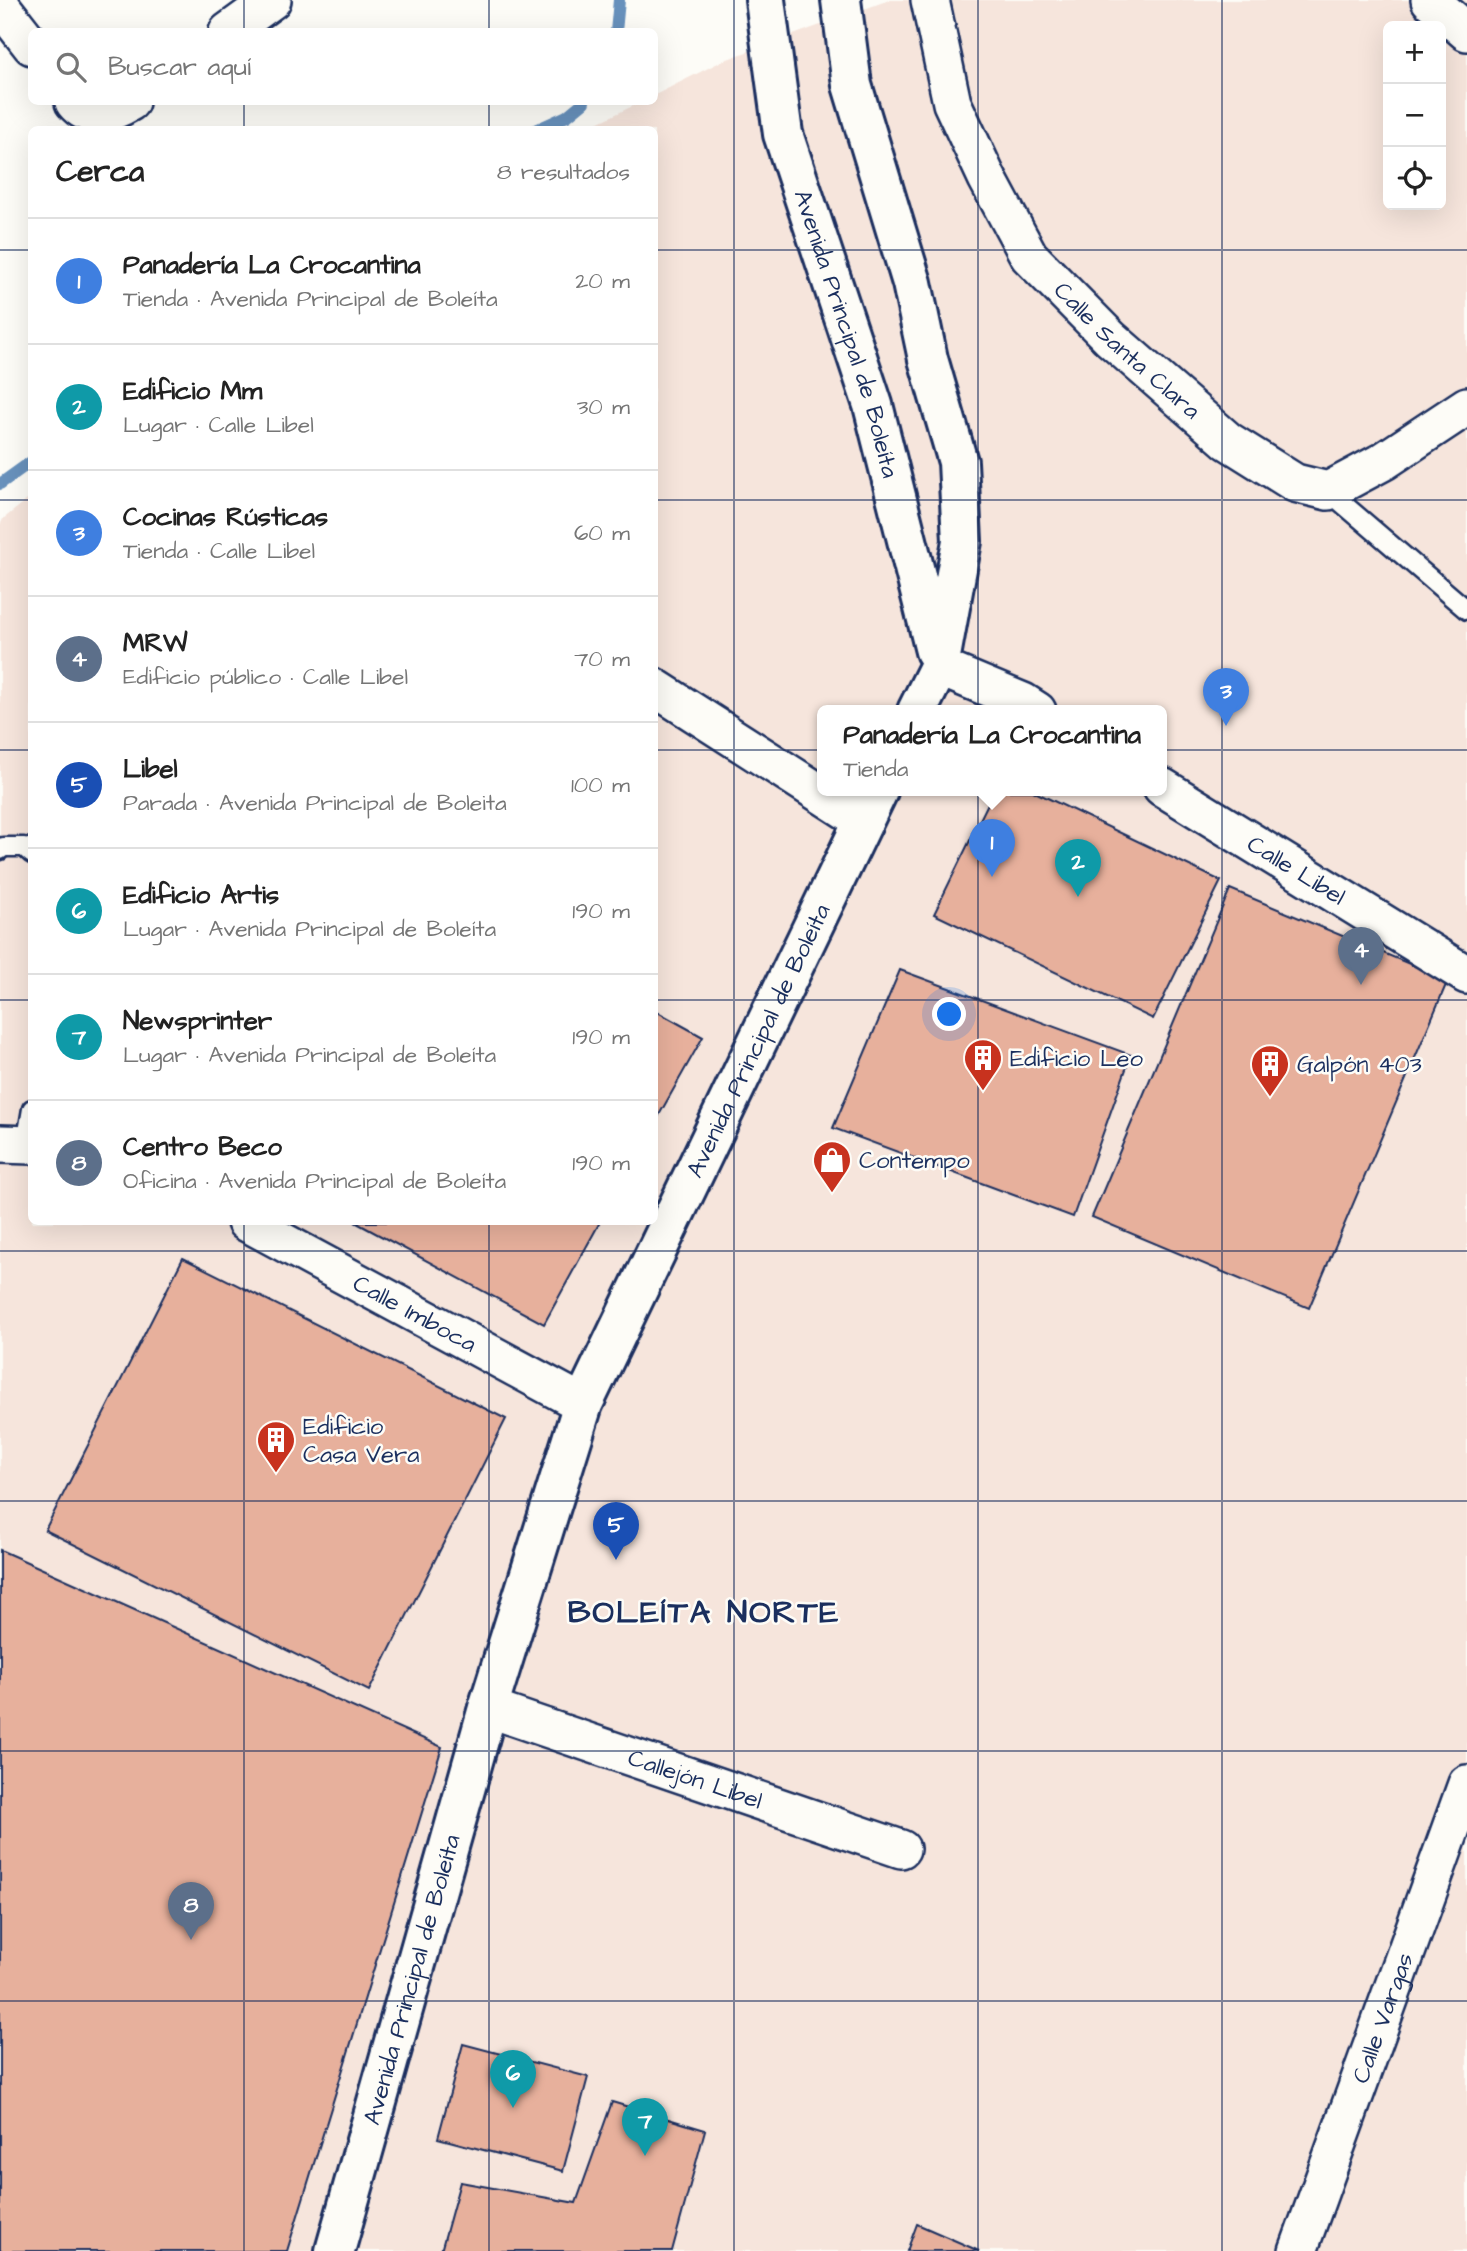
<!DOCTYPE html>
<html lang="es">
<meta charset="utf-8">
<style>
body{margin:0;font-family:"Architects Daughter",sans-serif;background:#f6f6f6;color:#222}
.controls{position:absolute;right:21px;top:21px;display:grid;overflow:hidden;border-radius:10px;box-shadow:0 7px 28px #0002}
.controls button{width:63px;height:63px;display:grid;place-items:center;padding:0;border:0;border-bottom:2px solid #e0e0e0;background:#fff;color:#222;font:35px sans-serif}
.you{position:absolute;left:950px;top:1015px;width:24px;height:24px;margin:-18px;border:5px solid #fff;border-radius:50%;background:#1a73e8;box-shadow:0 0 0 10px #1a73e833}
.badge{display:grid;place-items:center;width:46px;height:46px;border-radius:50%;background:#d93025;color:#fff;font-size:23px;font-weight:700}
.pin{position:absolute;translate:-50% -58px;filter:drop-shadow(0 2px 4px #0008)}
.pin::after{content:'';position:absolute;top:37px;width:24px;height:21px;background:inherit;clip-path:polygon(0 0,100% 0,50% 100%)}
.popup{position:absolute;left:817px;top:705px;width:350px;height:91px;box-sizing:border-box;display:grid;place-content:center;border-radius:10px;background:#fff;filter:drop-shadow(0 2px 5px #0005);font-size:23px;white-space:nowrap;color:#767676}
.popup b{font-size:26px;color:#222}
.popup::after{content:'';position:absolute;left:50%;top:100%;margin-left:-14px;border:14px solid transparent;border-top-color:#fff}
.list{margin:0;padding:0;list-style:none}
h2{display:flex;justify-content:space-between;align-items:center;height:91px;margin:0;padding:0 28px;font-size:30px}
h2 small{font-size:23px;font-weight:400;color:#767676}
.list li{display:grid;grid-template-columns:46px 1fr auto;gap:21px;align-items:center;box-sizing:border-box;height:126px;padding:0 28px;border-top:2px solid #e0e0e0}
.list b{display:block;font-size:26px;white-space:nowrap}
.list p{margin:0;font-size:23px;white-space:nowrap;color:#767676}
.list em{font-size:23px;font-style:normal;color:#767676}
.icon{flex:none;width:38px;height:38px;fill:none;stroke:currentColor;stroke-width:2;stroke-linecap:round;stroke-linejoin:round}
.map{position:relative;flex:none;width:1467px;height:2251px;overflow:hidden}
.search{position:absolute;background:#fff;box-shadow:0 7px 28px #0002;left:28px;top:28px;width:630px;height:77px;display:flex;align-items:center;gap:18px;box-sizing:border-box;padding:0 24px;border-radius:10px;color:#767676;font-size:26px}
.panel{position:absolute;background:#fff;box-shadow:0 7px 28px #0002;left:28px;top:126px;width:630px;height:1099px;border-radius:10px}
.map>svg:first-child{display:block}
.built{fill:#f6e5dc;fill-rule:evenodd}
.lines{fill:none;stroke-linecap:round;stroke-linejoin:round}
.stream{stroke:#6791bc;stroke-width:12}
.building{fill:#e7b09c;stroke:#1b2f5e;stroke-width:2}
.service-casing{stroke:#1b2f5e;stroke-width:23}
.minor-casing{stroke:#1b2f5e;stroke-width:42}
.tertiary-casing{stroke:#1b2f5e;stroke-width:44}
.service{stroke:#fdfcf7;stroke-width:18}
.minor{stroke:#fdfcf7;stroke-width:37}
.tertiary{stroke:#fdfcf7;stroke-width:38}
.grid{fill:none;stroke:#1b2f5e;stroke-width:2;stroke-opacity:0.55}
.labels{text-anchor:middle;stroke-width:5;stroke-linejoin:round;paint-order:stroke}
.street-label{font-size:24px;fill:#1b2f5e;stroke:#fdfcf7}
.poi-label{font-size:24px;fill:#1b2f5e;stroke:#fdfcf7;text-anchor:start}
.district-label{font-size:32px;font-weight:bold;letter-spacing:2px;fill:#1b2f5e;stroke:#fdfcf7}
</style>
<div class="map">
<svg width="1467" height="2251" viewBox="0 0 1467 2251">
<rect width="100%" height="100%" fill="#fdfcf7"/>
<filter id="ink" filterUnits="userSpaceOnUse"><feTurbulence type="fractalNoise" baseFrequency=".0143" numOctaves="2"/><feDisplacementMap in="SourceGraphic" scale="14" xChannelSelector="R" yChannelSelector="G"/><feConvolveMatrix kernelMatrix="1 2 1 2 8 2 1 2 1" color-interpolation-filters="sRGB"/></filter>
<g filter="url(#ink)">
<path class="built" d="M889,0H1467V2251H0V525L3,519L31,497L32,1222H654V130L585,129L641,102H654L655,95L722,61ZM1388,26H1441V205H1388ZM822,711H1162V791H822Z"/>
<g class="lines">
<g class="stream">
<polyline points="616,32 619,0"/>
<polyline points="536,130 567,116 584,102"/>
<polyline points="0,484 32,461"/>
</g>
</g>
<g class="building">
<polygon points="994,791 1033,791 1221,881 1153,1019 934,914"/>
<polygon points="1230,889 1448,980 1309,1308 1092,1217"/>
<polygon points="900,970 1131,1055 1073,1217 833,1128"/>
<polygon points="654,1010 703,1037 654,1124"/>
<polygon points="355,1222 600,1222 544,1324"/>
<polygon points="183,1258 506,1419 369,1691 45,1530"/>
<polygon points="0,1550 442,1747 287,2251 0,2251"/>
<polygon points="463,2044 588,2077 563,2171 438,2138"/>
<polygon points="612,2102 705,2130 672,2251 441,2251 460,2182 576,2203"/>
<polygon points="917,2224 979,2251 907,2251"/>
</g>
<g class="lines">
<defs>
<g id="service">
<polyline points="1328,491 1467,610"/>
<polyline points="0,850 3,847 24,847 32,854"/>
<polyline points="26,1144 32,1109"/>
</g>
<g id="minor">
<path id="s1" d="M930,0L952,103L987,178L1029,256L1110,338L1228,441L1295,483L1328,491L1384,461L1467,406"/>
<polyline points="1430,0 1467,32"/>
<polyline points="0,5 32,46"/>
<polyline points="228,32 272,0"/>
<path d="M74,102C89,121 112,113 130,102"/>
<polyline points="939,667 1023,702 1037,711"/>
<polyline points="654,687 863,821"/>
<path id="s2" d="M1162,787L1467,975"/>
<polyline points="0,1144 32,1145"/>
<path id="s3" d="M246,1222L583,1404"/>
<path id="s4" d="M488,1708L901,1849"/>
<path id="s5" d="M1298,2251L1467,1784"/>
</g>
<g id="tertiary">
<path id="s6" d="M765,0L783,134L873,405L935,651"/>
<polyline points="841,0 852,85 912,283 928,359 958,462 962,541 939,667 917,711"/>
<path id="s7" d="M335,2251L488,1708L583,1404L878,791"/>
</g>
</defs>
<use href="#service" class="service-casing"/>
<use href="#minor" class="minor-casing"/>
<use href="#tertiary" class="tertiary-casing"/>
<use href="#service" class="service"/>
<use href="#minor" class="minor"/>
<use href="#tertiary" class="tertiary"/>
</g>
</g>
<path class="grid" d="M244,0V32M489,0V32M734,0V2251M978,0V2251M1222,0V2251M244,102V130M489,102V130M0,250H32M654,250H1467M0,500H32M654,500H1467M0,750H32M654,750H1467M0,1000H32M654,1000H1467M244,1222V2251M489,1222V2251M0,1251H1467M0,1501H1467M0,1751H1467M0,2001H1467"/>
<defs>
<symbol id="building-pin" viewBox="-11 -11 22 30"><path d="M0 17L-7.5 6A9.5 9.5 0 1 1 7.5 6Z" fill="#c8321e" stroke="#fdfcf7"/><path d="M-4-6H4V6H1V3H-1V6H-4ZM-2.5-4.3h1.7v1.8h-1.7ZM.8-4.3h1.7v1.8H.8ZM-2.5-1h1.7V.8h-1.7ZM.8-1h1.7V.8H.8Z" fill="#fff"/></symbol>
<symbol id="shop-pin" viewBox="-11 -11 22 30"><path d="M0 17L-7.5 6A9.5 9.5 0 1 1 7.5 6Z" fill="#c8321e" stroke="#fdfcf7"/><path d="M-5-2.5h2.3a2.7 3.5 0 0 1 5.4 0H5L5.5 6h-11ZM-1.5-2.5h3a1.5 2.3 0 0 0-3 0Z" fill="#fff"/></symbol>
</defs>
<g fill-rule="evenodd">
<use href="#building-pin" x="961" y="1036" width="44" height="60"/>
<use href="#building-pin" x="1248" y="1042" width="44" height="60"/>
<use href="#shop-pin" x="810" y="1138" width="44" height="60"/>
<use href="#building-pin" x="254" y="1418" width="44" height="60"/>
</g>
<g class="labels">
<g class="street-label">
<text dy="8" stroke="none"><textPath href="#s6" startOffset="345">Avenida Principal de Boleíta</textPath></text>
<text dy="8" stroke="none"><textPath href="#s1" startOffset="413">Calle Santa Clara</textPath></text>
<text dy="8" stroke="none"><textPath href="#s2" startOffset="158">Calle Libel</textPath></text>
<text dy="8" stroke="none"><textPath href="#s7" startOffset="1286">Avenida Principal de Boleíta</textPath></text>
<text dy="8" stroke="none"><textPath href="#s3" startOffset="192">Calle Imboca</textPath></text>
<text dy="8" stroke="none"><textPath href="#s4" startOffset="219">Callejón Libel</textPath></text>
<text dy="8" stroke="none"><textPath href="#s7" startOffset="282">Avenida Principal de Boleíta</textPath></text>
<text dy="8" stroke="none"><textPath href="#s5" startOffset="248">Calle Vargas</textPath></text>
</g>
<g class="poi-label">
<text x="1010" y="1066">Edificio Leo</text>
<text x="1297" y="1072">Galpón 403</text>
<text x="859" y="1168">Contempo</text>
<text x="303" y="1434">Edificio<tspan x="303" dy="28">Casa Vera</tspan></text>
</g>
<g class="district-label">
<text x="704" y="1622">BOLEÍTA NORTE</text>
</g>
</g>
</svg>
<div class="controls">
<button>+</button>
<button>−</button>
<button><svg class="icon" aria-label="locate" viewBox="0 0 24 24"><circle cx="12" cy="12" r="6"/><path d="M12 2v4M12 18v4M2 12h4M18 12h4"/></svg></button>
</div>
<div class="you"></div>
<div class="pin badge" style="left:992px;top:877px;background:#3f7fe0">1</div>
<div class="popup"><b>Panadería La Crocantina</b>Tienda</div>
<div class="pin badge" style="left:1078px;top:897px;background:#0f9aa8">2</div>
<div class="pin badge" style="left:1226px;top:726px;background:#3f7fe0">3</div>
<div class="pin badge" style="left:1361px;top:985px;background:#5c6f8a">4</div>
<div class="pin badge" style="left:616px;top:1560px;background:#1a4fb4">5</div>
<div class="pin badge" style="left:513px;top:2108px;background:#0f9aa8">6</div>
<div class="pin badge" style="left:645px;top:2156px;background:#0f9aa8">7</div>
<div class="pin badge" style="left:191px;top:1940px;background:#5c6f8a">8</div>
<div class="search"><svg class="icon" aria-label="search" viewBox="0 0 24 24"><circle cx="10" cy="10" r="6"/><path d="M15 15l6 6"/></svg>Buscar aquí</div>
<section class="panel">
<h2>Cerca<small>8 resultados</small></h2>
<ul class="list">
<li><span class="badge" style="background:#3f7fe0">1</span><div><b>Panadería La Crocantina</b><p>Tienda · Avenida Principal de Boleíta</p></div><em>20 m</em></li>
<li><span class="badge" style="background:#0f9aa8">2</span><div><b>Edificio Mm</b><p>Lugar · Calle Libel</p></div><em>30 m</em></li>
<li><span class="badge" style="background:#3f7fe0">3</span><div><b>Cocinas Rústicas</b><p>Tienda · Calle Libel</p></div><em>60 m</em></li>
<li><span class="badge" style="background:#5c6f8a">4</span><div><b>MRW</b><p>Edificio público · Calle Libel</p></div><em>70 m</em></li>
<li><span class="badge" style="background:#1a4fb4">5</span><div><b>Libel</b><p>Parada · Avenida Principal de Boleita</p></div><em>100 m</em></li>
<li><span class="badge" style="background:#0f9aa8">6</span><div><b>Edificio Artis</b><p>Lugar · Avenida Principal de Boleíta</p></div><em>190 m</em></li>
<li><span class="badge" style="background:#0f9aa8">7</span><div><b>Newsprinter</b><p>Lugar · Avenida Principal de Boleíta</p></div><em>190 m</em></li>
<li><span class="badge" style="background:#5c6f8a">8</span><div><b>Centro Beco</b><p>Oficina · Avenida Principal de Boleíta</p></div><em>190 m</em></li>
</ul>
</section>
</div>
